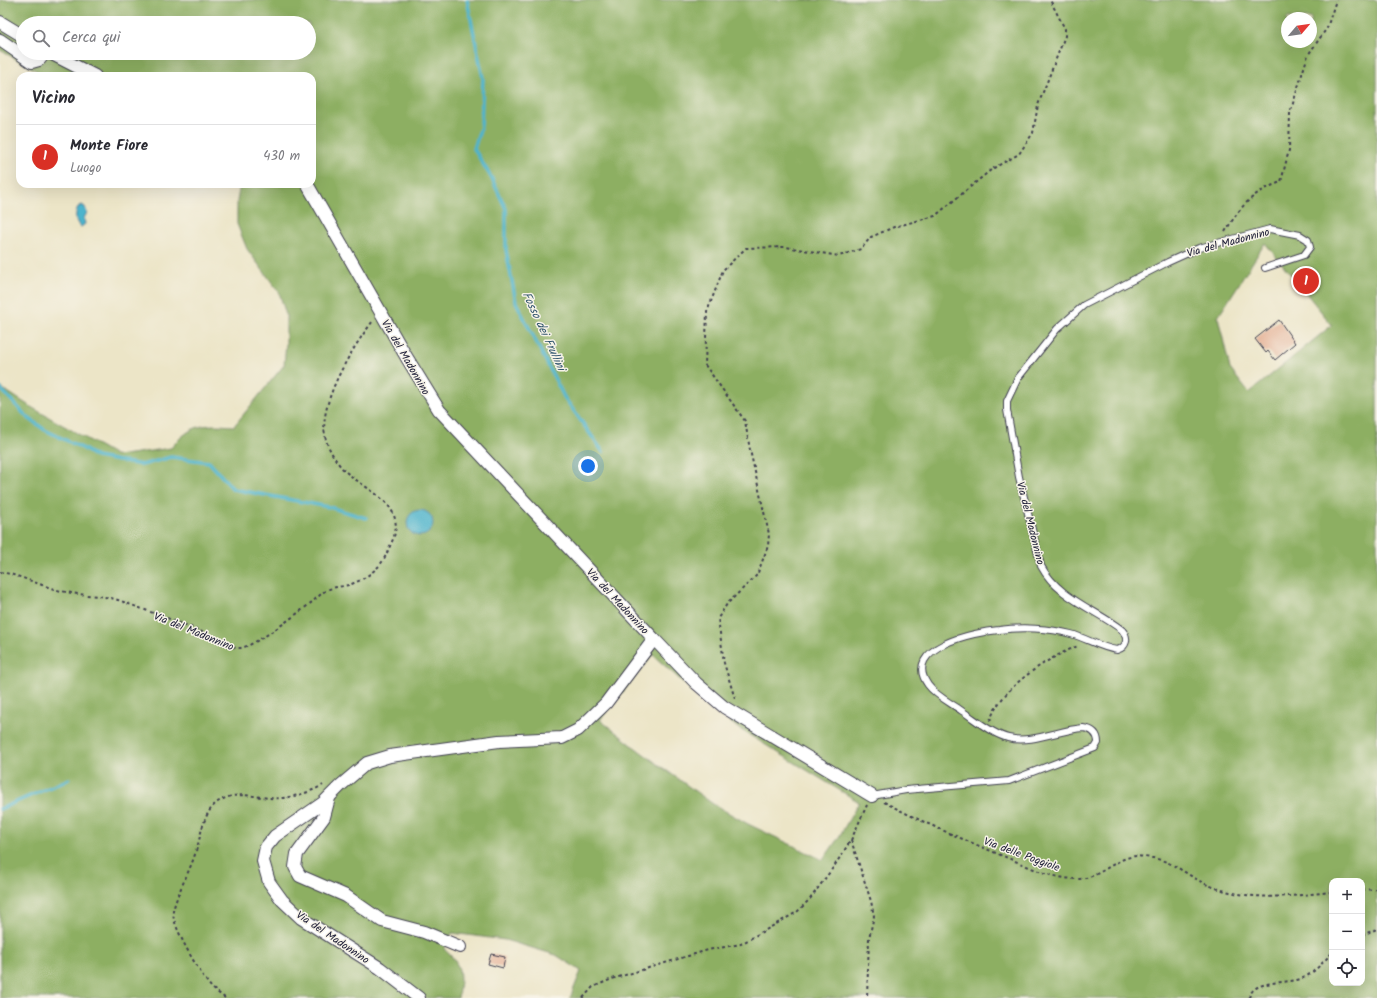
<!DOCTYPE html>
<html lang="it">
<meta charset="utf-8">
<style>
body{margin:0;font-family:Kalam,sans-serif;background:#f2f2f3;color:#2b2b33}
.controls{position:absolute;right:12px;bottom:12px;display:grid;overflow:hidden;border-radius:8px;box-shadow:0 4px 16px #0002}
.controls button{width:36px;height:36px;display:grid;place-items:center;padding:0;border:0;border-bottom:1px solid #e1e1e2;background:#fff;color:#2b2b33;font:20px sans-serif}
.compass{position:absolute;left:1281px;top:12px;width:36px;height:36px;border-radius:50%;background:#fff;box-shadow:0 4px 16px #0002;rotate:61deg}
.you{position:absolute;left:588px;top:466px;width:14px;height:14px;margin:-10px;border:3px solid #fff;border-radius:50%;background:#1a73e8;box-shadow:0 0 0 6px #1a73e833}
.badge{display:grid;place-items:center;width:26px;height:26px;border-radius:50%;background:#d93025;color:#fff;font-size:13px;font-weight:700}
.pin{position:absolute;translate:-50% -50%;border:2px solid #fff;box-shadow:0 1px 4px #0006}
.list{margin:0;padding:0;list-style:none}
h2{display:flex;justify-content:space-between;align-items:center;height:52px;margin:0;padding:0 16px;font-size:17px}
h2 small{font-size:13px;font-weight:400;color:#7c7c81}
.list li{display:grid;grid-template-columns:26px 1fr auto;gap:12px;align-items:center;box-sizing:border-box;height:64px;padding:0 16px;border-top:1px solid #e1e1e2}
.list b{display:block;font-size:15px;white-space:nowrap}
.list p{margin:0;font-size:13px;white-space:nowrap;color:#7c7c81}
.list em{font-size:13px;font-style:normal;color:#7c7c81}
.icon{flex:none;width:22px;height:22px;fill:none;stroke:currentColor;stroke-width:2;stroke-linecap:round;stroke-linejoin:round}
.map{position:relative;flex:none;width:1377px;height:998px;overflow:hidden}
.search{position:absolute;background:#fff;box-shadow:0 4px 16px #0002;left:16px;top:16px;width:300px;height:44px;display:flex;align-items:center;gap:10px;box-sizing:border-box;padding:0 14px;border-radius:22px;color:#7c7c81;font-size:15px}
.panel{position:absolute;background:#fff;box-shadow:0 4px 16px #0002;left:16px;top:72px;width:300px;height:116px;border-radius:12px}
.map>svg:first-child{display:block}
.forest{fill:#8daf62;stroke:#58684e;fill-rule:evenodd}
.water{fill:#4eb4cc;stroke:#386b84}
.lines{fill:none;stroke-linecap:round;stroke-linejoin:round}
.stream{stroke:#4eb4cc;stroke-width:3.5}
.building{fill:#e3a98b}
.service-casing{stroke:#403f50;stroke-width:8}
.minor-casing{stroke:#403f50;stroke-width:14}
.path{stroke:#403f50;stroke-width:2;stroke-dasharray:3 3;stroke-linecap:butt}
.service{stroke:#fff;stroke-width:6}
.minor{stroke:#fff;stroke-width:12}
.labels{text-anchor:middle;stroke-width:3;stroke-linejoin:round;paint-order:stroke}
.street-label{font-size:11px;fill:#22223b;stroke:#f7f3e8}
.water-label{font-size:12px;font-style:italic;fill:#31556e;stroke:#f7f3e8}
</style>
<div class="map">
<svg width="1377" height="998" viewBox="0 0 1377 998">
<rect width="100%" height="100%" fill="#f7f3e8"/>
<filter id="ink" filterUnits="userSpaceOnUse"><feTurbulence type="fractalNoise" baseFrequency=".025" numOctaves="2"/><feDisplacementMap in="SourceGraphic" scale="8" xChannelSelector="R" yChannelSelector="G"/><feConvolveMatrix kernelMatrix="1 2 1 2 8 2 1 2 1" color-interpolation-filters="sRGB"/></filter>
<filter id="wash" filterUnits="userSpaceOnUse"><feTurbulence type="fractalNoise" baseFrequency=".012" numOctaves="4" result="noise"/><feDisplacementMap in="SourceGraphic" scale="16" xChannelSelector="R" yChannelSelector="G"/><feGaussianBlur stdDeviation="0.9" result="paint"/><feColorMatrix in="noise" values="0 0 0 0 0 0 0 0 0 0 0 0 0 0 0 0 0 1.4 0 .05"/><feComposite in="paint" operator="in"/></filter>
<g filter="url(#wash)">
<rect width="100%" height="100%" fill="#ece5c7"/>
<path class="forest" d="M0,0H1377V998H570L581,971L556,955L505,940L452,933L444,949C463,966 461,974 458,998H0V387L31,407L117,456L171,448C192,423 204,424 234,426L284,365L286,344V315L279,292L247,249L237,224V201L240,184H312V76H46L0,50ZM1287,18H1311V42H1287ZM23,23H309V53H23ZM1265,243L1332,325L1249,393L1230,369L1218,317ZM653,655L707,704L738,728L859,802L839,837L823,860L748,824L713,804L641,752L600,720ZM1332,881H1362V983H1332Z"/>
<g class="water">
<path d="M82,205L85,207L87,213L84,218L85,224L81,227C74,223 75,212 78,207Z"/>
<circle cx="420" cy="523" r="13"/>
</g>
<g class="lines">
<g class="stream">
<polyline points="467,0 483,78 481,126 474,149 491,177 506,209 506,250 516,302 564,397 603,452"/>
<polyline points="0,388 27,417 45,430 84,449 96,457 142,465 171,457 209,462 233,489 329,507 366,518"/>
<polyline points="0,809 69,779"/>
</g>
</g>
<g id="blocks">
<g class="building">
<polygon points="1279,320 1295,343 1275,360 1268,351 1266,353 1255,339"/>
<polygon points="491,954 505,957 503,968 488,964"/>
</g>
</g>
</g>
<g filter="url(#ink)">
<use href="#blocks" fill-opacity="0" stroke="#403f50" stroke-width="1"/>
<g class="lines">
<defs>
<path id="service" d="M872,796L906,790L1009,781L1095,748L1098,743C1098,733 1092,729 1083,728C1058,730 1032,744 1008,738C992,734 976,720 962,711C951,703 936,696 928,685C901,647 975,632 999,630C1021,627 1049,628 1071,634C1086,638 1101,648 1117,650C1127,647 1129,638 1122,630C1095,609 1058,598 1041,566L1019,477L1007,410V401L1018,378L1057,329L1084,305L1168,262L1199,248L1270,229L1300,235L1308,240L1310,247L1304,255L1265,268"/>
<g id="minor">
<polyline points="0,22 23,36"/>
<polyline points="0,40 32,62 39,60 45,53"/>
<polyline points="50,53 95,76"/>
<polyline points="307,184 407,358 439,410 654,639 606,703 578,730 562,738 499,741 390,756 367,763 341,785 323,803 275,836 266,847 263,861 269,882 282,900 301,918 380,968 419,998"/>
<polyline points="654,639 696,683 724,707 872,796"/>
<polyline points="329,798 324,817 297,854 295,867 300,876 346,896 382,921 424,932 460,947"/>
</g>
</defs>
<use href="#service" class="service-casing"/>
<use href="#minor" class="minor-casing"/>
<g class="path">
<path d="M1225,232C1241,206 1251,193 1281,182L1289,150L1290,113L1308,55L1327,28L1336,0"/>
<path d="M0,572C25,576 48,590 72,593C88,596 105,595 121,601C147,611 174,620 200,631C213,637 224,648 239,648C252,649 307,607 319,596C331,584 340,589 354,583C362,580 372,573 378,567C383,562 387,553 390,546C412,503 365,492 342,468C336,461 329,450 326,440C316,405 352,348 373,321"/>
<polyline points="735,699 724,663 718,618 727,604 757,575 768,546 769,534 750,450 745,421 705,365 707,312 723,270 746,248 786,247 839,256 861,249 871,237 894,227 935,216 992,169 1019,154 1033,133 1038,105 1065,36 1065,29 1050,0"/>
<path d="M990,721C1000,688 1047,658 1078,646"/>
<path d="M884,802C923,823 963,839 1003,856C1026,865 1051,879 1077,879C1100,879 1114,858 1136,856C1141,856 1148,858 1153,858C1176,862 1192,880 1213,887C1255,902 1289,896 1332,892"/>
<polyline points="851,840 871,901 874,916 869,938 867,998"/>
<polyline points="1362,890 1377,889"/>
<polyline points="1362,935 1377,929"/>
<path d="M225,998C221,995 217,992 213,989C202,978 171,925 173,911C178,890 190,872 196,851C202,833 203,808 223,799C243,790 262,800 283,798C297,796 311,792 323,785"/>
<polyline points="583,998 593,987 612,979 708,950 741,944 797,912 810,899 835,865 851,840 867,805"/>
<path d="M1249,998C1253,978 1287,985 1303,978C1314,973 1323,962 1332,953"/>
</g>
<use href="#service" class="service"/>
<use href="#minor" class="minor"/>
</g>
</g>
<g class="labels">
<g class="street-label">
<text transform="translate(1228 242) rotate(-15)" y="4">Via del Madonnino</text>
<text transform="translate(406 357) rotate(60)" y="4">Via del Madonnino</text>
<text transform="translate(1031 523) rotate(76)" y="4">Via del Madonnino</text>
<text transform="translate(618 601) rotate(47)" y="4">Via del Madonnino</text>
<text transform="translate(194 631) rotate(22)" y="4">Via del Madonnino</text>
<text transform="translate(1022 854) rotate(20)" y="4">Via delle Poggiole</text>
<text transform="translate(333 937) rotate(34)" y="4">Via del Madonnino</text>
</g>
<g class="water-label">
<text transform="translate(544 331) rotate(65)" y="4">Fosso dei Frullini</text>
</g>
</g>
</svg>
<div class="controls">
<button>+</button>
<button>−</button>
<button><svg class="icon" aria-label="locate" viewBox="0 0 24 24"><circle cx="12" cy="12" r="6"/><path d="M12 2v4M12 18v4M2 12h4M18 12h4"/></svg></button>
</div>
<svg class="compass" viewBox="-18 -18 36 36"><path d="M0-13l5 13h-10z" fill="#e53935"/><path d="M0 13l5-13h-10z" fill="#7c7c81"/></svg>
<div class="you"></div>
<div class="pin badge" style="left:1306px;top:281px">1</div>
<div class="search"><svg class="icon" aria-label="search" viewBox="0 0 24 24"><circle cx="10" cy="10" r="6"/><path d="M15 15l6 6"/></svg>Cerca qui</div>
<section class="panel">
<h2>Vicino<small></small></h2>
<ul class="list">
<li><span class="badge">1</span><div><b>Monte Fiore</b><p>Luogo</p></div><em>430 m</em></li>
</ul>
</section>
</div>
